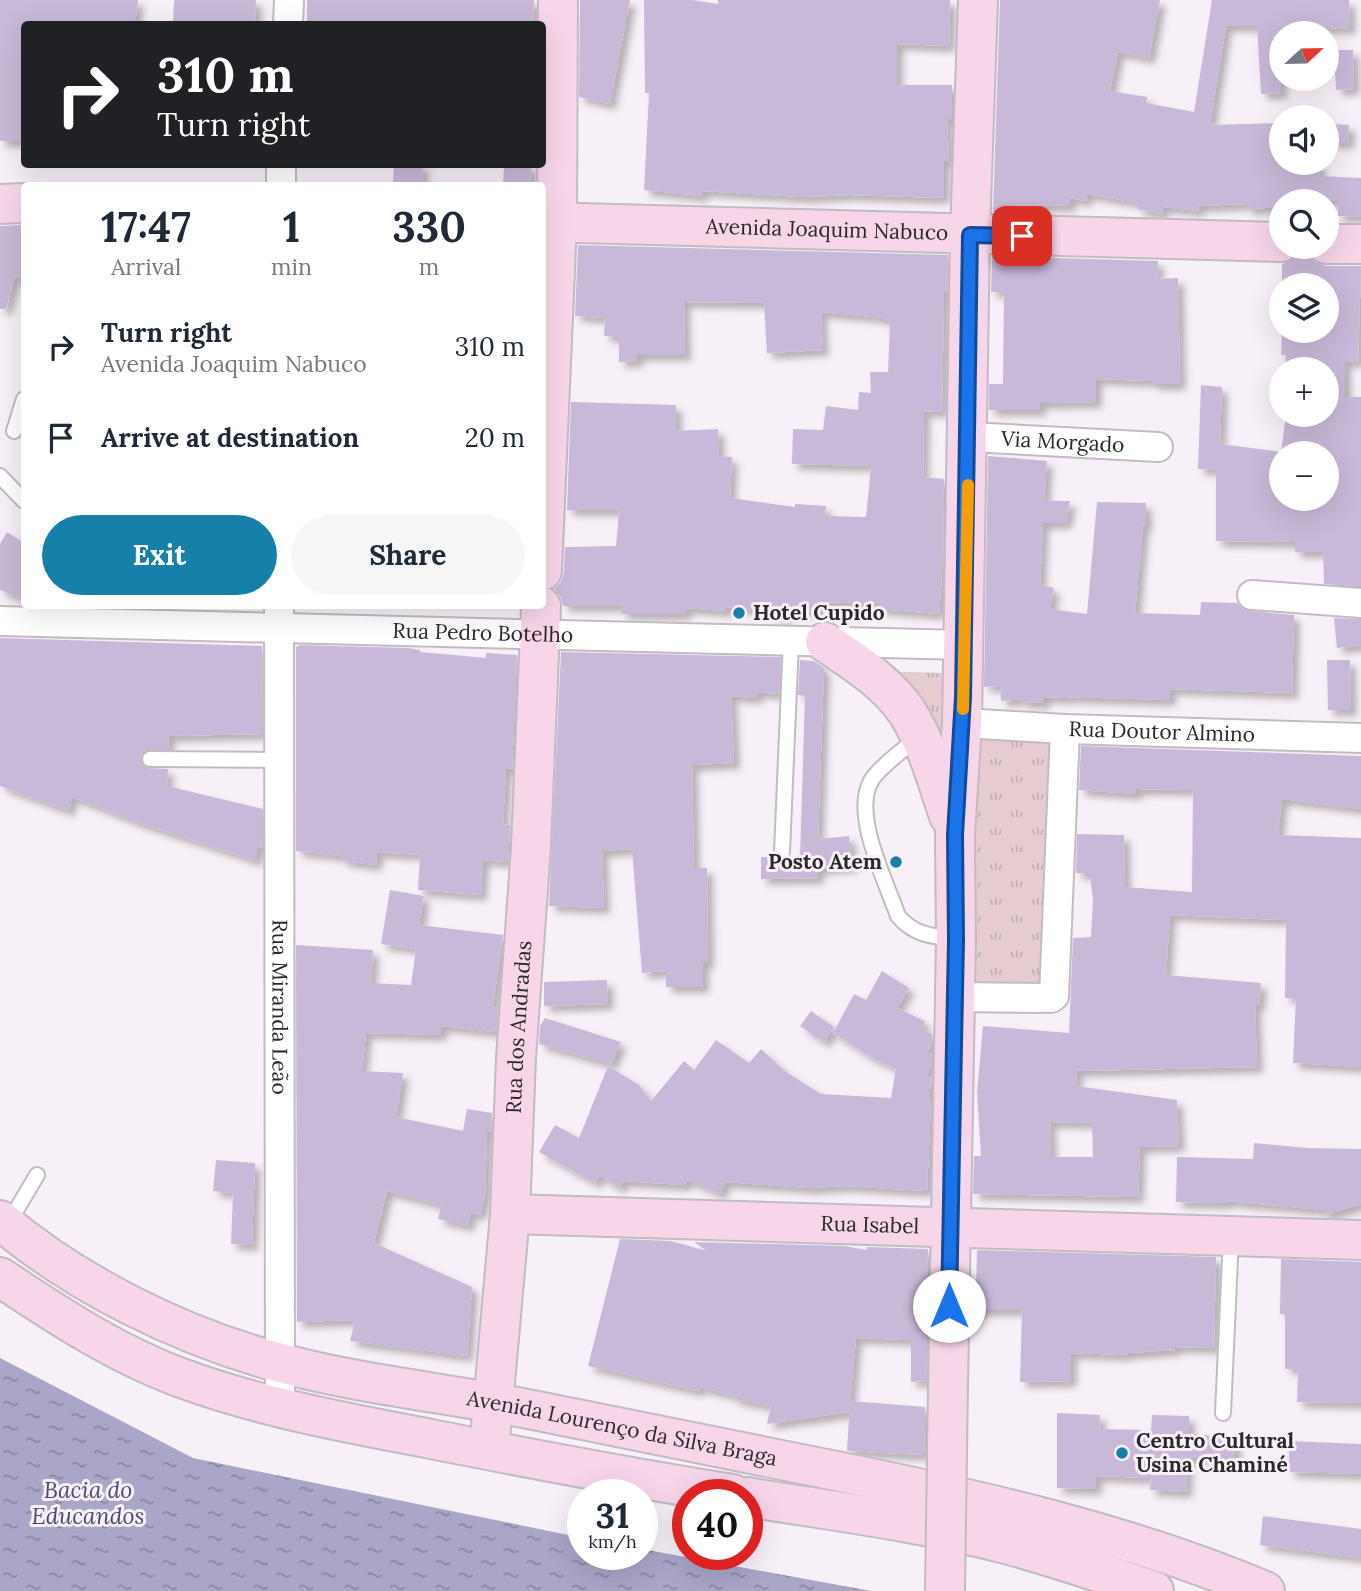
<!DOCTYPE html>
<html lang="en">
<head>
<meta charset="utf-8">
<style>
  body { margin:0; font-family:Lora,serif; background:#f6f6f7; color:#1f2937; height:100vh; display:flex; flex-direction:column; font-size:26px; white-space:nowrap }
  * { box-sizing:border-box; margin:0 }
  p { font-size:23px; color:#747a83 }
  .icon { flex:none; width:38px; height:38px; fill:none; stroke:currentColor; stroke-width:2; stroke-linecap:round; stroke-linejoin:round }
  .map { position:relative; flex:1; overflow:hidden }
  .panel { position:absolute; left:21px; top:182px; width:525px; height:427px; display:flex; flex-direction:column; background:#fff; border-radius:7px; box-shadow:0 7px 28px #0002 }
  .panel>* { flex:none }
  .hud { position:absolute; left:21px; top:21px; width:525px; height:147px; border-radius:7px; box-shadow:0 7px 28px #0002; background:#202124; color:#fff; overflow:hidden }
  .needle { width:46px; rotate:68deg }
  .fabs { position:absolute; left:1269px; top:21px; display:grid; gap:14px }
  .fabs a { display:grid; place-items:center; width:70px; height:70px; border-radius:50%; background:#fff; box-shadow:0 7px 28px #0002; font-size:35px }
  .speed { position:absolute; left:567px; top:1479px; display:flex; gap:14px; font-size:35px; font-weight:700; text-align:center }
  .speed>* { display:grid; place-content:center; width:91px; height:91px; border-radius:50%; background:#fff; box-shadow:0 7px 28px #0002; line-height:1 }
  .speed small { font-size:18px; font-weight:400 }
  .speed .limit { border:10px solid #d22; background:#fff; color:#111 }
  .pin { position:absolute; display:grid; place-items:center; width:60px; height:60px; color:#fff; margin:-30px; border-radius:14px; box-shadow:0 4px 10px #0006 }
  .me { position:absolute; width:77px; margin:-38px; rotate:0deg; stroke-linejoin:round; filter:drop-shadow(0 0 5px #0008) }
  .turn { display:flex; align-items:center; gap:24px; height:147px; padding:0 21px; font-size:32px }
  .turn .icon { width:91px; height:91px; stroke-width:2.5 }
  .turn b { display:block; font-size:49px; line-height:60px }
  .eta { display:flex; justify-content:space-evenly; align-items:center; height:119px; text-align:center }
  .eta b { font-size:42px; font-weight:800; line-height:49px }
  .action { display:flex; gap:14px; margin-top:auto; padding:14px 21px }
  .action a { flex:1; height:80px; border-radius:42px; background:#1780a9; color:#fff; font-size:28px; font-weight:800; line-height:80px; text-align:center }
  .action a+a { background:#f6f6f7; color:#1f2937 }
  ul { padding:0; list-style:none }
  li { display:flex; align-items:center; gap:21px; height:91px; padding:0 21px }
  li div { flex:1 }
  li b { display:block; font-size:26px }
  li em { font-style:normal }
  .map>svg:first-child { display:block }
</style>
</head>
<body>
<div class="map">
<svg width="1361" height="1591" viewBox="0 0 1361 1591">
  <defs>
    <pattern id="park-tufts" width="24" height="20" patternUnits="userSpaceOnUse" patternTransform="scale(1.75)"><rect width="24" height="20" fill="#e6cbd0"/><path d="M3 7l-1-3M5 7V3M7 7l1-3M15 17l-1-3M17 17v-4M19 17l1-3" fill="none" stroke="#c5aeb3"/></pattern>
    <pattern id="water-ripples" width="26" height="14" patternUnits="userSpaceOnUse" patternTransform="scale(1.75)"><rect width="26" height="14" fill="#a9a6c8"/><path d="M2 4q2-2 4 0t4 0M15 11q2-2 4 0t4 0" fill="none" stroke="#8a87a3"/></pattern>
    <filter id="shadow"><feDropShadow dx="6" dy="6" stdDeviation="3.5" flood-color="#0004"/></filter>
  </defs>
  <rect width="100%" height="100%" fill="#f8f0f8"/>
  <g fill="url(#park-tufts)">
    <polygon points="878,671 942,673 943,754"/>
    <polygon points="974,736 1056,738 1051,997 970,995"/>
  </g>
  <polygon fill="url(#water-ripples)" points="0,1358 193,1458 583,1538 583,1554 642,1554 642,1549 871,1591 0,1591"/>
  <g fill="#c9b9d9" fill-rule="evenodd" filter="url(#shadow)">
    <polygon points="0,0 138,0 135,24 24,24 24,141 0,141"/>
    <polygon points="174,0 256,0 255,24 173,24"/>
    <polygon points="307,0 534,0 533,24 307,24"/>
    <polygon points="580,0 630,0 610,104 579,97"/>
    <polygon points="644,0 692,0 718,4 718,0 950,0 949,46 897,44 897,85 952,85 952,119 947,119 949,161 944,161 944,198 849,195 803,197 702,191 702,196 644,190 649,93 645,93"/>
    <polygon points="1000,0 1160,0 1149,58 1118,52 1110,91 1147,97 1146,103 1194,112 1212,0 1349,0 1350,28 1281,29 1281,93 1261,94 1257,26 1226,26 1210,125 1281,123 1281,163 1320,163 1320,176 1361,178 1361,217 1338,216 1338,201 1281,201 1281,207 1247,209 1247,204 1199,206 1198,211 1163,207 1162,214 1137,209 1139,203 1087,194 1086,201 1070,198 1070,206 1005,205 1005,213 993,212"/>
    <polygon points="1334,50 1353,50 1354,89 1336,90"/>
    <polygon points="1330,124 1349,125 1348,143 1329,142"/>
    <polygon points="394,164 423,164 422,183 393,182"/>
    <polygon points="504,164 531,164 530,186 503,186"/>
    <polygon points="24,225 24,279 15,276 6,309 0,309 0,226"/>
    <polygon points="578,245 948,255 947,293 944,293 942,412 924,411 923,477 944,479 943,558 939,614 879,609 879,604 821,602 820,612 789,610 789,617 770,615 770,611 726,607 726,611 686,608 686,614 622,614 622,606 563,606 561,597 554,589 561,582 564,573 565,547 616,546 619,510 567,510 571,402 676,405 676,431 718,429 719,456 732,457 730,498 795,507 795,504 826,506 825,516 866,517 871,466 792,464 793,429 823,430 826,406 858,410 859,392 871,393 870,372 888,372 890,324 884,324 884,318 821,312 823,350 767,353 764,303 684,302 685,355 637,355 637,361 619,362 619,337 604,336 605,318 575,316"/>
    <polygon points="992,256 1158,261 1157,279 1178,278 1180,384 1152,384 1152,381 1096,379 1096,402 1040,403 1040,410 989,410 989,384 1003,384 1004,292 991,292"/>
    <polygon points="1295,258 1310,258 1316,263 1326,266 1361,266 1358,362 1345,361 1345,397 1361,397 1361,586 1324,584 1323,552 1295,552 1295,542 1216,541 1216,470 1198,469 1201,385 1222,387 1220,444 1281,452 1281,499 1326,499 1326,453 1281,453 1286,415 1326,415 1326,369 1286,369 1286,355 1281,355 1282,331 1326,331 1326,285 1282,285 1282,264"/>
    <polygon points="988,456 1047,461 1044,501 1070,501 1066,523 1043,523 1040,585 1054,588 1050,609 1087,614 1097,502 1146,503 1146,526 1143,526 1135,613 1200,615 1201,602 1238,603 1242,608 1250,611 1294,615 1292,693 1170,689 1170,700 1067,697 1067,698 1044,697 1044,703 1022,702 1022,699 1001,701 1000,686 984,687"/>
    <polygon points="7,532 24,543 24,599 0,590 0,544"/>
    <polygon points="1334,618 1361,619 1361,645 1337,648"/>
    <polygon points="0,638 262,646 263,734 169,736 168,750 146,750 140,758 146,768 168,769 167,786 263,809 263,848 257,847 257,861 140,823 72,797 69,811 0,786"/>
    <polygon points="300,645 408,648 420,650 420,652 486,658 486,653 517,655 512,769 506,768 503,824 510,825 508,862 483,860 481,895 418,890 420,855 377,852 376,865 342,861 343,856 296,851 296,647"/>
    <polygon points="561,652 781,657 779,694 757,692 756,698 731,696 734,763 692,765 694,868 707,868 708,963 703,963 703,987 666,987 666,971 642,973 632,849 602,851 604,908 549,906"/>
    <polygon points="800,660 814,661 824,668 818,839 849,836 852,866 818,869 818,878 761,879 761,857 774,857 782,862 790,857 800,857 805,696 798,695"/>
    <polygon points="1327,660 1350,660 1351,710 1328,710"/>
    <path d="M1081 746 1361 756V809L1282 799 1278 835 1361 838V1067L1293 1063 1296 998H1285L1286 920 1170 915 1166 975 1261 983 1259 1005H1255L1257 1067 1077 1071 1076 1086 1177 1100 1179 1146 1140 1147 1138 1197 973 1194 974 1156H981L977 1092 983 1026 1069 1033 1073 938 1091 937 1093 900 1090 874 1076 873 1077 834 1124 835 1125 887 1192 892 1193 790 1136 789V794L1079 790ZM1050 1122 1092 1123 1093 1157H1051Z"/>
    <polygon points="390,890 424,896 419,925 503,935 493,1007 498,1008 496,1032 441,1026 441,1035 366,1033 362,1071 403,1073 396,1117 463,1131 467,1109 492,1113 491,1132 487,1131 485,1195 480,1215 471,1212 468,1226 438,1219 441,1205 387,1191 374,1243 472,1287 467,1356 350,1341 355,1320 297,1322 296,945 373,950 371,983 411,985 416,949 381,944"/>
    <polygon points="882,971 909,988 897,1008 925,1021 922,1029 932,1034 932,1042 927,1053 932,1055 932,1063 926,1077 932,1078 928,1100 931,1101 927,1191 845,1186 809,1188 725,1182 720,1194 688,1180 684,1185 623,1181 619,1188 600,1175 595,1183 539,1152 555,1125 579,1138 608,1066 639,1085 651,1101 684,1061 694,1070 716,1040 749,1063 761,1049 786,1072 821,1094 891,1098 896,1069 869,1056 833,1033 854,994 866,1000"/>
    <polygon points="607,980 608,1004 544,1006 544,982"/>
    <polygon points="811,1011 834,1027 824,1042 800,1026"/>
    <polygon points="545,1018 621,1042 611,1064 539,1044 540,1026"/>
    <polygon points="1254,1143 1307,1148 1361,1149 1361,1204 1325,1215 1323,1210 1227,1201 1227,1203 1176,1202 1177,1157 1253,1159"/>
    <polygon points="216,1160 255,1163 252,1245 231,1244 233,1193 213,1191"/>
    <polygon points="620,1239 671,1241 707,1251 694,1242 844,1246 867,1250 867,1247 928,1249 926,1381 911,1382 911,1340 856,1338 849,1412 767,1424 771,1406 734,1399 735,1396 699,1387 698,1391 588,1366"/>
    <polygon points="977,1250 1216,1257 1214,1348 1175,1347 1175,1350 1128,1353 1128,1355 1071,1353 1071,1381 1020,1382 1022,1310 971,1310 972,1291 976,1291"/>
    <polygon points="1281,1259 1361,1262 1361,1403 1297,1402 1298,1369 1285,1369 1285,1314 1280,1314"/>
    <polygon points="850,1401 925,1407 924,1455 847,1451"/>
    <polygon points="1057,1413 1100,1415 1099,1429 1151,1430 1152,1415 1189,1416 1189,1433 1236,1439 1233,1462 1188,1457 1186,1492 1150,1490 1151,1478 1096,1476 1096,1489 1057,1488"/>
    <polygon points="1289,1441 1361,1444 1361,1474 1289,1472"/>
    <polygon points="1263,1516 1361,1529 1361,1558 1260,1545"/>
  </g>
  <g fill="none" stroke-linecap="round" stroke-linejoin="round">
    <g stroke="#c3bbc3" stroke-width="18">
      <g id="lane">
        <polyline points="14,431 24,399"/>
        <polyline points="0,476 24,501"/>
        <path d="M918 737C905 749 879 767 871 781 852 815 886 881 898 916 914 935 931 936 955 939"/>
        <polyline points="150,759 279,760"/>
        <polyline points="782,852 791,641"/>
        <polyline points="8,1224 37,1175"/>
        <polyline points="1223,1413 1231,1237"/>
      </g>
    </g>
    <g stroke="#c3bbc3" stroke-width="32">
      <g id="street">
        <polyline points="288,24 289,0"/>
        <polyline points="281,186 281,164"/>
        <path id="s1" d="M969 437 1158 447"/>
        <polyline points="1252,595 1361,603"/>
        <path id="s2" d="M279 606 280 1408"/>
        <path id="s3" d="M0 621 964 645"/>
        <path id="s4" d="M962 723 1065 729 1361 738"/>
        <polyline points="955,997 1051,998 1054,996 1065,729"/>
      </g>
    </g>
    <g stroke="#c3bbc3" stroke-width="42">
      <g id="secondary">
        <polyline points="0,204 24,203"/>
        <path id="s5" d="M542 222 1281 242"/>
        <polyline points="1326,244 1361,244"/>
        <polyline points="542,571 557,224 558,0"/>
        <path d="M825 642C854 662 887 682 907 712 927 743 937 781 949 816"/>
        <path id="s6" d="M510 1214 1361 1240"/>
        <path id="s7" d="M0 1220C77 1285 181 1336 277 1362 361 1385 449 1393 533 1410 636 1431 739 1451 841 1472 986 1501 1129 1534 1265 1591"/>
        <path d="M0 1277C58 1316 118 1355 184 1379 264 1408 348 1423 431 1439 532 1459 632 1478 733 1494"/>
        <polyline points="948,1385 956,940 955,835 962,723 970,235 978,0"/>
        <path id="s8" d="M489 1450 510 1214 516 1058 531 847 541 606"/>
        <path d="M747 1497C833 1511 921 1522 1006 1544 1056 1558 1105 1574 1154 1591"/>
      </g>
    </g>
    <use href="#lane" stroke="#fff" stroke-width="14"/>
    <use href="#street" stroke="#fff" stroke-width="28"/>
    <use href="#secondary" stroke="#f7d6e9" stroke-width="38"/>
    <g stroke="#c3bbc3" stroke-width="42" stroke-linecap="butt">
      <polyline id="secondary-bridge" points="945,1591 948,1385"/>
    </g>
    <use href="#secondary-bridge" stroke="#f7d6e9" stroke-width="38"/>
  </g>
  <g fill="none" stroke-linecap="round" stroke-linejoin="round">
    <g stroke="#114b97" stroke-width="18">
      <polyline id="route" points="949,1306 956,940 955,835 963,697 970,235 1022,236"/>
    </g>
    <use href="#route" stroke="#1a73e8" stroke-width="12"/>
    <polyline stroke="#f59e0b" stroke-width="12" points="963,709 968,485"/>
  </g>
  <g fill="#1780a9" stroke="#f8f0f8" stroke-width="2.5">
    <circle cx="739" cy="613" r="7"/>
    <circle cx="896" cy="862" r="7"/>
    <circle cx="1122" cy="1453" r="7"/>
  </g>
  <g text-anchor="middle" stroke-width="6" stroke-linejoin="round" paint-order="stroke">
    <g font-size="21" fill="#2c292c" stroke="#f8f0f8">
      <text dy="7" stroke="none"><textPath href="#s5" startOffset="285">Avenida Joaquim Nabuco</textPath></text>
      <text dy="7" stroke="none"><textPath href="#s1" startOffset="94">Via Morgado</textPath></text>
      <text dy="7" stroke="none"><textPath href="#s3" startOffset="483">Rua Pedro Botelho</textPath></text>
      <text dy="7" stroke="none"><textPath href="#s4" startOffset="200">Rua Doutor Almino</textPath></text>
      <text dy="7" stroke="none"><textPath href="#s2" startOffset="401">Rua Miranda Leão</textPath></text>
      <text dy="7" stroke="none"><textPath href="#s8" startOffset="424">Rua dos Andradas</textPath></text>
      <text dy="7" stroke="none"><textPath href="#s6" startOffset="360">Rua Isabel</textPath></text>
      <text dy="7" stroke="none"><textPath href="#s7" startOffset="665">Avenida Lourenço da Silva Braga</textPath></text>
    </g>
    <g font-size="21" font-weight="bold" fill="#2c292c" stroke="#f8f0f8" text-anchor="start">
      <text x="753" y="620">Hotel Cupido</text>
      <text x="882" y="869" text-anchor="end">Posto Atem</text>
      <text x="1136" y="1448">Centro Cultural<tspan x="1136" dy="24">Usina Chaminé</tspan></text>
    </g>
    <g font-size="23" font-style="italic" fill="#4e4877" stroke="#f8f0f8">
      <text x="88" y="1498">Bacia do<tspan x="88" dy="26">Educandos</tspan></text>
    </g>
  </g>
</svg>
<div class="fabs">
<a><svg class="needle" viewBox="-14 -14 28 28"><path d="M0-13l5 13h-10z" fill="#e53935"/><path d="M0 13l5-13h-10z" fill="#747a83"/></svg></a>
<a><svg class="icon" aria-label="sound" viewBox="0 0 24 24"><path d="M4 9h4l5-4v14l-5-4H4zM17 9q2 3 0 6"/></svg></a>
<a><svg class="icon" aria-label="search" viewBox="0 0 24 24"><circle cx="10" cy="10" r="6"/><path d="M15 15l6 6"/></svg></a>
<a><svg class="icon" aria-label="layers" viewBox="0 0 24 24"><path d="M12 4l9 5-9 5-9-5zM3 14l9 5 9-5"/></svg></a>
<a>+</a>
<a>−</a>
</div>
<div class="speed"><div>31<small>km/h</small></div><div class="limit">40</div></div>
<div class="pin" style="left:1022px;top:236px;background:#d93025"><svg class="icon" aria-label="arrive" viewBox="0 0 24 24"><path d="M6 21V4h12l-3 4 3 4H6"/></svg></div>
<svg class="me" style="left:949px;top:1306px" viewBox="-20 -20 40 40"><circle r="19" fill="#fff"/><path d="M0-13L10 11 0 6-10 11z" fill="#1a73e8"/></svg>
<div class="hud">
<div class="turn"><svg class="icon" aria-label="right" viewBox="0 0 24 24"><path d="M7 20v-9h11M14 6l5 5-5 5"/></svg><div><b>310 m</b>Turn right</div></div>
</div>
<section class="panel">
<div class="eta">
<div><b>17:47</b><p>Arrival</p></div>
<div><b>1</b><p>min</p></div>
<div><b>330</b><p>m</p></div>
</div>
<ul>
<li><svg class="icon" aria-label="right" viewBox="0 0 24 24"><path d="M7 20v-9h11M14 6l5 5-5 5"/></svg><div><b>Turn right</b><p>Avenida Joaquim Nabuco</p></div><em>310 m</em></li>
<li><svg class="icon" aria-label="arrive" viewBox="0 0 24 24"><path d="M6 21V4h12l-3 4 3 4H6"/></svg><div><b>Arrive at destination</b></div><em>20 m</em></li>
</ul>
<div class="action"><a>Exit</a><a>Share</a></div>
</section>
</div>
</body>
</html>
